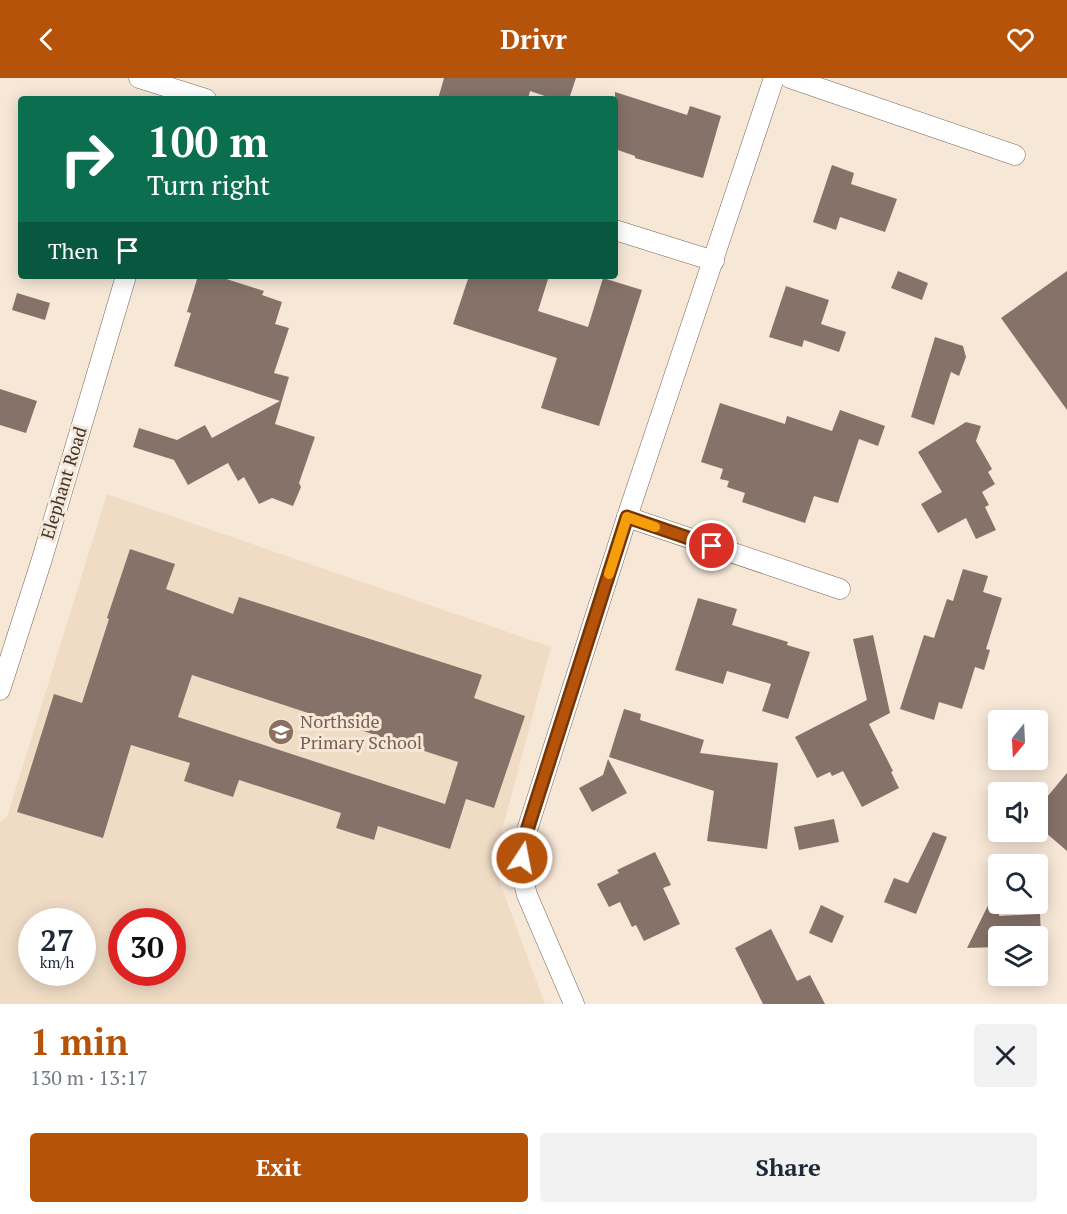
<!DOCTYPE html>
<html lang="en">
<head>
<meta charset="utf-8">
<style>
  body { margin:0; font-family:"PT Serif",serif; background:#f2f2f3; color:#1f2937; height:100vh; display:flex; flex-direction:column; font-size:22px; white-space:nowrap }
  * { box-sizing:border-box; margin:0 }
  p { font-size:20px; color:#747a83 }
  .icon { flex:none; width:33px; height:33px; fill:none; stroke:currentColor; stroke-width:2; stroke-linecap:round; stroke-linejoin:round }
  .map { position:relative; height:926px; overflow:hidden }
  .drawer { display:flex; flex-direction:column; background:#fff; flex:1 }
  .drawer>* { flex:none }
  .guide { position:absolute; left:18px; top:18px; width:600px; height:183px; border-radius:6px; box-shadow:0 3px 15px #0003; background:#0b6e4f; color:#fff; overflow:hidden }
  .needle { width:39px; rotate:198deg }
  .fabs { position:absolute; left:988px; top:632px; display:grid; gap:12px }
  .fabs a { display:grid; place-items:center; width:60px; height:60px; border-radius:6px; background:#fff; box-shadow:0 3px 15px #0003; font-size:30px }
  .speed { position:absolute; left:18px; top:830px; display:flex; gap:12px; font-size:30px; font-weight:700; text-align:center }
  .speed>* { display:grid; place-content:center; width:78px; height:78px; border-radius:50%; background:#fff; box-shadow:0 3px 15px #0003; line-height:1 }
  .speed small { font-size:15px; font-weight:400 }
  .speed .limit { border:9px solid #d22; background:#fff; color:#111 }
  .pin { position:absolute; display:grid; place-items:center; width:51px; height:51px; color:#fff; margin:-26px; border:3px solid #fff; border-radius:50%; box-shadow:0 2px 6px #0007 }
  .me { position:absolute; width:66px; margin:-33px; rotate:11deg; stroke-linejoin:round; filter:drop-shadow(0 0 4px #0008) }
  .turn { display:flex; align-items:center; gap:21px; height:126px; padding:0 30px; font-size:27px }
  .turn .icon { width:78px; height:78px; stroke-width:2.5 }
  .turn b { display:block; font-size:42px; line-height:51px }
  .then { display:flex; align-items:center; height:57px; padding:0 30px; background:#0003; gap:12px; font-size:22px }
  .round { display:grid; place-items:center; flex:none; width:63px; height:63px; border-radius:6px; background:#f2f2f3 }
  .headline { display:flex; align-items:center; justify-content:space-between; height:102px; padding:0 30px }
  h1 { font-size:36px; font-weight:600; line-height:45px; color:#b45309 }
  .cta { display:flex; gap:12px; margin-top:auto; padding:12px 30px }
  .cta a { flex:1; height:69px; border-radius:6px; background:#b45309; color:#fff; font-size:24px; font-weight:600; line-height:69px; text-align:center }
  .cta a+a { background:#f2f2f3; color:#1f2937 }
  header { display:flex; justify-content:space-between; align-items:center; height:78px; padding:0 30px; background:#b45309; color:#fff; font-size:27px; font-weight:600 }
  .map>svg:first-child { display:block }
</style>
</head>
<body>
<header><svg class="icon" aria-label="back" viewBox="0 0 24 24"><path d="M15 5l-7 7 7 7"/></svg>Drivr<svg class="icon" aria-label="heart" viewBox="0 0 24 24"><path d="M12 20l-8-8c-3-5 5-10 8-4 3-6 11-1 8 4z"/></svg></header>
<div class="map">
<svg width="1067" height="926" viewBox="0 0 1067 926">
  <rect width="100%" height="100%" fill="#f7e7d7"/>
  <path fill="#f0dcc5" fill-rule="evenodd" d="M107 416 551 569 493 786 545 926H0V744L7 739ZM32 843H82V894H32ZM122 843H172V894H122Z"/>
  <g fill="#867269" fill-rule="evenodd">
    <polygon points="444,0 576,0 569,21 554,21 530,13 528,21 438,21"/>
    <polygon points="615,14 687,37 690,28 721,38 703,100 635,80 635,78 615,71"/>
    <polygon points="832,87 854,95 851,106 897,121 885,154 840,139 836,152 813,144"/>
    <polygon points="898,193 928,205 922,222 891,210"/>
    <polygon points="1067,193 1067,332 1001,240"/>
    <polygon points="198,198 217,198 264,213 262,217 282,224 275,246 289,250 274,295 289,299 275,346 315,359 299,405 301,409 293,428 272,420 259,426 244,399 238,403 228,385 188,407 174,382 133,369 139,350 177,362 205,347 212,360 280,323 174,288 191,235 187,234"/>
    <polygon points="469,198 549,198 538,233 588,249 603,200 642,212 599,348 541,330 557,280 453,246"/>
    <polygon points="786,208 829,222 821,246 846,254 839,274 804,262 802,269 769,259"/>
    <polygon points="17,215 50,225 45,242 12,232"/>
    <polygon points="935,259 963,268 966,279 959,298 951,294 934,347 911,339"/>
    <polygon points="0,311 37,323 26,355 0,347"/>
    <polygon points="720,325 785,346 787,338 832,353 840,332 885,348 878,368 859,361 838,425 814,418 805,445 742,424 745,415 727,409 729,403 720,401 723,391 701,384"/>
    <polygon points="966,344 981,348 976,363 992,391 988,394 995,406 982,414 989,427 985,429 996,452 976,461 966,440 938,455 921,426 942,414 918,374"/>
    <path d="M130 471 175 486 166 511 233 536 239 519 482 597 474 620 525 638 494 730 466 721 450 771 378 748 374 762 336 750 341 735 239 702 233 719 184 703 190 685 131 667 103 760 17 734 54 616 82 625 109 541 107 540ZM192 597 458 684 445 726 178 639Z"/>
    <polygon points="963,491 988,498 983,514 1002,520 986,571 990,572 984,592 975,589 962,631 939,624 934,642 900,631 924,557 934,560 947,521 953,523"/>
    <polygon points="698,520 737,531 732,547 788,564 787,567 810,574 788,641 762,633 771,606 727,593 723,606 675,592"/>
    <polygon points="873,557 890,635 869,646 893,693 891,694 899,710 862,729 843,693 832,698 830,694 817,700 795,659 867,622 853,561"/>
    <polygon points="624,631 641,636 640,642 704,662 700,675 778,685 767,771 707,763 714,713 609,679"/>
    <polygon points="608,681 627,715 592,734 579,710 603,697"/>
    <polygon points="1067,695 1067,773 1038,748 1038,739 1047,729 1042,725"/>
    <polygon points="834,741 839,764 799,772 794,749"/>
    <polygon points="933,754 947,759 916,836 884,824 894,800 908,805"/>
    <polygon points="655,774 671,807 663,810 680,846 644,863 636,847 632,849 620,824 609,829 597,806 619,795 617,792"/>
    <polygon points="999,805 999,838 1040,836 1041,858 999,858 999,869 967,870"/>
    <polygon points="821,827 844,838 832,865 809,855"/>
    <polygon points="771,851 797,903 810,897 825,926 763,926 735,870"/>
  </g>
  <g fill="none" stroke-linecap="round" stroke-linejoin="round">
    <g stroke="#746658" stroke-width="21">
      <g id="minor">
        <polyline points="139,0 206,21"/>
        <polyline points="790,0 1015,77"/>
        <polyline points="615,152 714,183"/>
        <polyline points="627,439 840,511"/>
        <polyline points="0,612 42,481 126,198"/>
        <polyline points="574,926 527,817 521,793 522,768 627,439 774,0"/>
      </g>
    </g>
    <use href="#minor" stroke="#fff" stroke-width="20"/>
  </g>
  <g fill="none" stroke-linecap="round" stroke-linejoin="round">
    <g stroke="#753606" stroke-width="15">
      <polyline id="route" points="522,780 522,768 627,439 712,468"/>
    </g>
    <use href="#route" stroke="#b45309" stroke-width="10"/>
    <polyline stroke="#f59e0b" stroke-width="10" points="609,496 627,439 655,449"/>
  </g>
  <defs>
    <g id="school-disc" transform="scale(1.35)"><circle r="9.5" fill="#8d6e63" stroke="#f7e7d7"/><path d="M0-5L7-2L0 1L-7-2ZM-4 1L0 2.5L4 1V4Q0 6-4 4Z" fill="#fff"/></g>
  </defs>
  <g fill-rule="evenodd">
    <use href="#school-disc" x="281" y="654"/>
  </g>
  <g text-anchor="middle" stroke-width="6" stroke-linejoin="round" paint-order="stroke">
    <g font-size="18" fill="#3c3630" stroke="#f7e7d7">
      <text transform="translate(64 405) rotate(-73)" y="6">Elephant Road</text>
    </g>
    <g font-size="18" fill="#785e54" stroke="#f7e7d7" text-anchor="start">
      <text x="300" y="650">Northside<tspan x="300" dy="21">Primary School</tspan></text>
    </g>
  </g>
</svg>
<div class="fabs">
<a><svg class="needle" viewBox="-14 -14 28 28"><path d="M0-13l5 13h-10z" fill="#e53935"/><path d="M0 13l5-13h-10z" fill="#747a83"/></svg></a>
<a><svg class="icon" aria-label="sound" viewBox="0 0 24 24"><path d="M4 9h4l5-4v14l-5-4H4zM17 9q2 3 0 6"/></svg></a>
<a><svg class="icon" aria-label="search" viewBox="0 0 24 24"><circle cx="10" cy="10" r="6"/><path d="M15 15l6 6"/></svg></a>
<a><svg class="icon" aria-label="layers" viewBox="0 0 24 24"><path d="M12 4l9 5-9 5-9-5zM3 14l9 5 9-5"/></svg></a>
</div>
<div class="speed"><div>27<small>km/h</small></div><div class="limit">30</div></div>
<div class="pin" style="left:712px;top:468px;background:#d93025"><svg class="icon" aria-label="arrive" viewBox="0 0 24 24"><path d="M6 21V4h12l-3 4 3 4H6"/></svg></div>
<svg class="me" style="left:522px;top:780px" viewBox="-20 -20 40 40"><circle r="17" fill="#b45309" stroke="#fff" stroke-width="3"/><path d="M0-11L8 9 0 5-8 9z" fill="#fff"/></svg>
<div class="guide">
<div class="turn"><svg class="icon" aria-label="right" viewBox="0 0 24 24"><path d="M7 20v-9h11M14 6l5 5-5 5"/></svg><div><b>100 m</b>Turn right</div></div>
<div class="then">Then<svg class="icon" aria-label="arrive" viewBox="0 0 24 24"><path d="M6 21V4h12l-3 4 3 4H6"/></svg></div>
</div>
</div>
<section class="drawer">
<div class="headline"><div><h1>1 min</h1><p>130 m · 13:17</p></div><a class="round"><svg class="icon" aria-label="close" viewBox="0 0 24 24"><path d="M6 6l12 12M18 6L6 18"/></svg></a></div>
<div class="cta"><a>Exit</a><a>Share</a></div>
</section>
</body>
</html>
